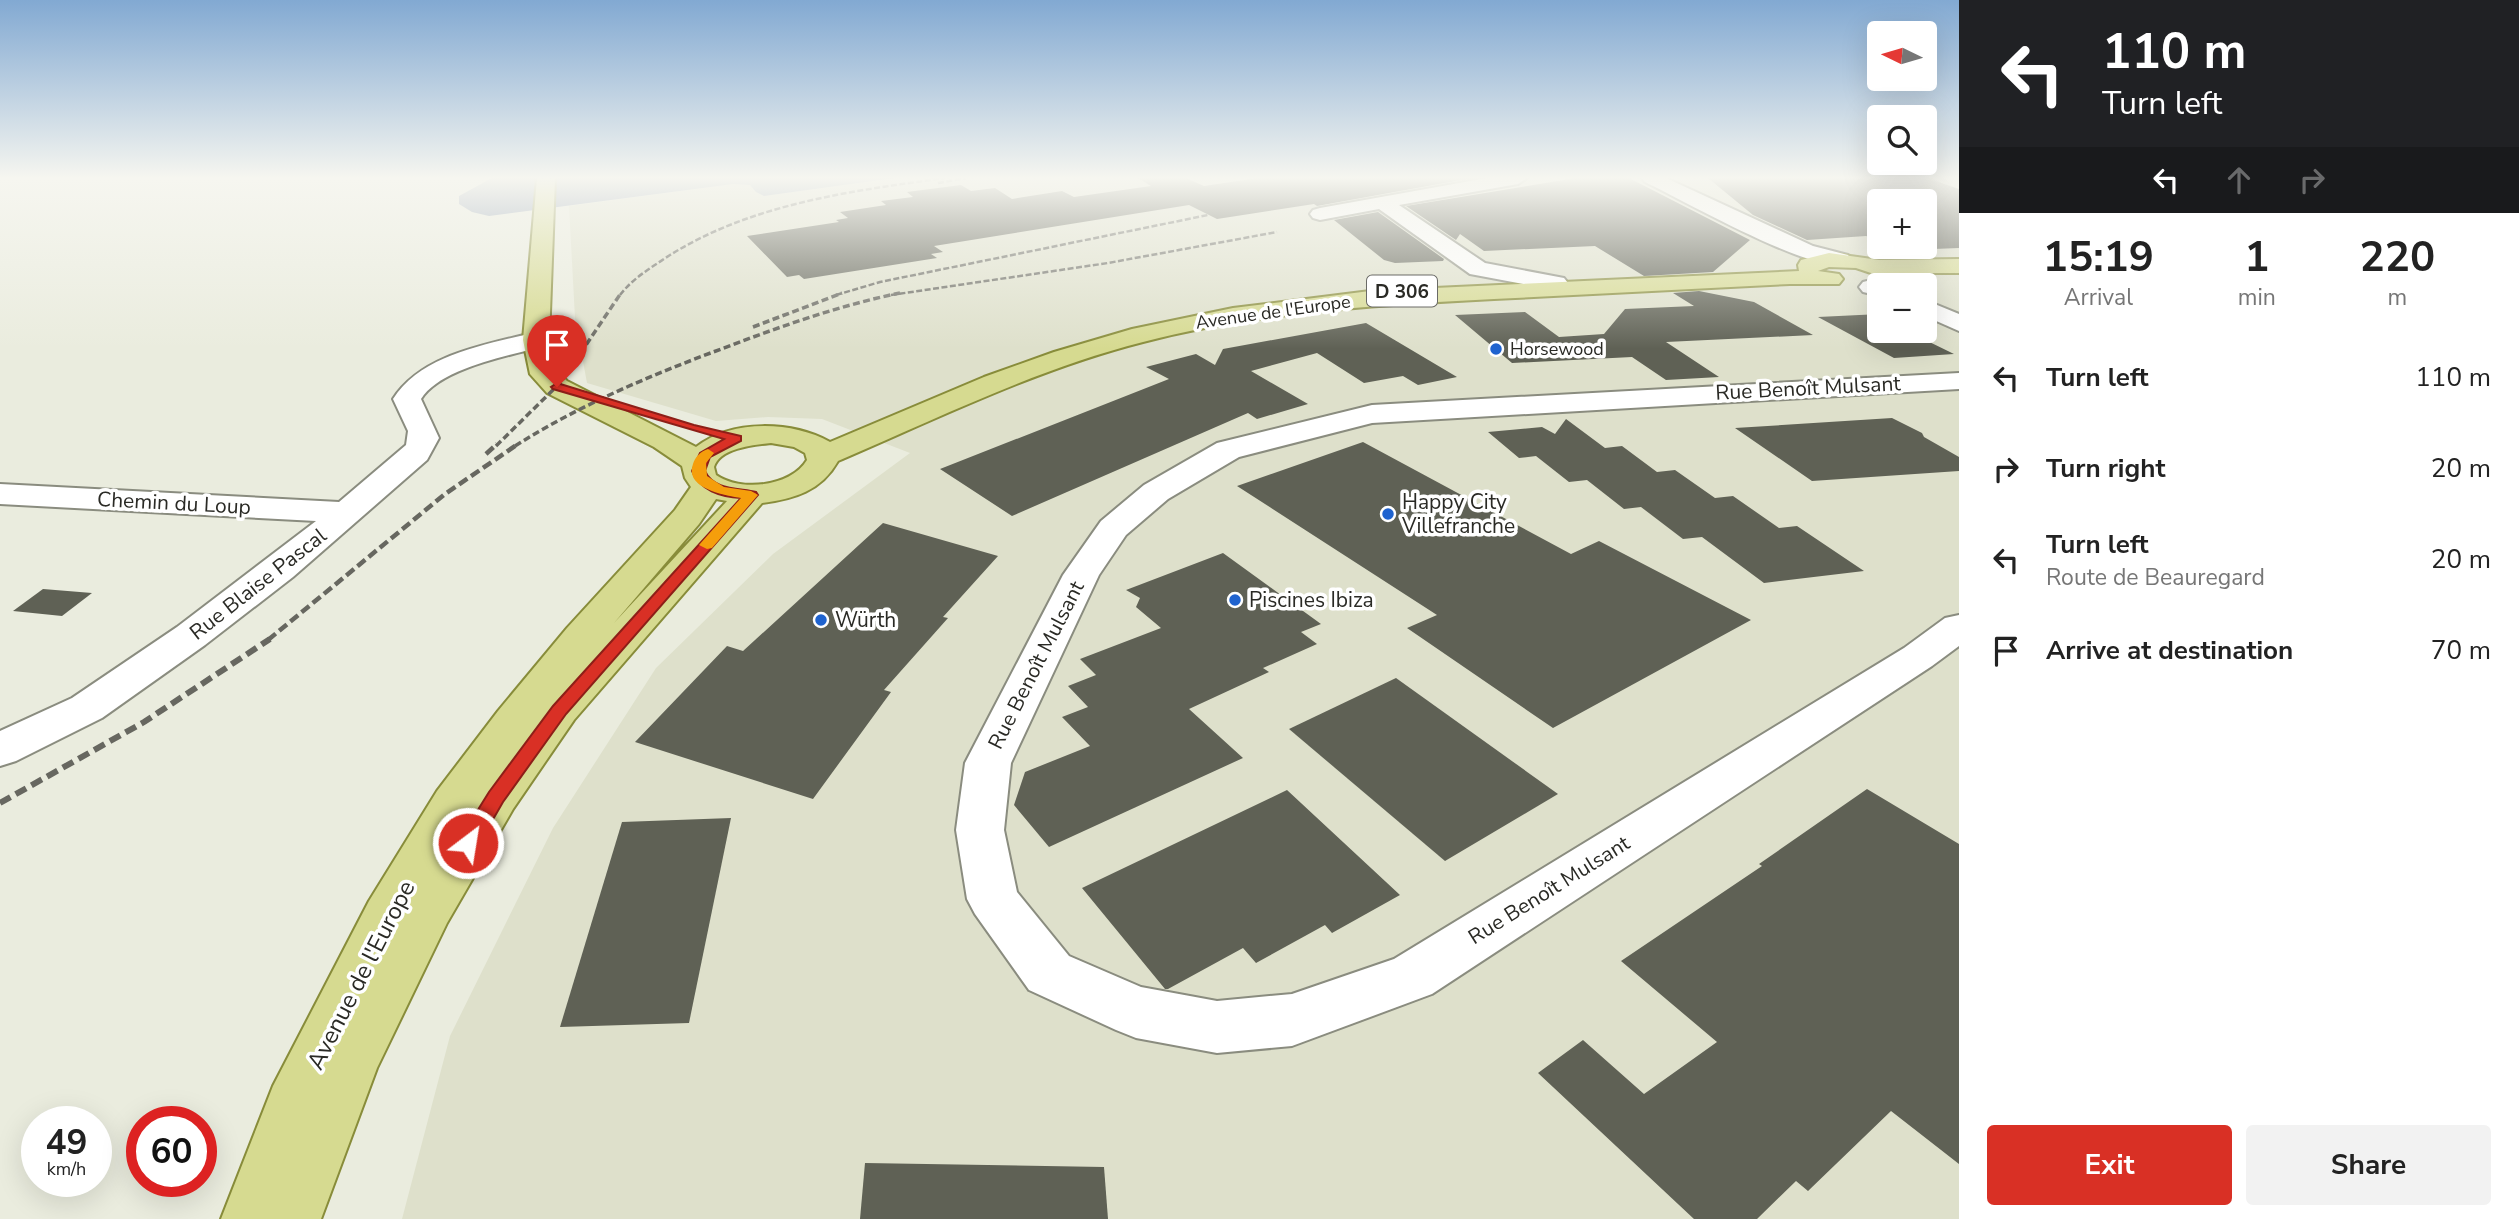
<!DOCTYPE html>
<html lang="en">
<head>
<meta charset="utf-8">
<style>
  body { margin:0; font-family:"Nunito Sans",sans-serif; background:#f2f2f2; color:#222; height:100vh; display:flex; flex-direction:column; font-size:26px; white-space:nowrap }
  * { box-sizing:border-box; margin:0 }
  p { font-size:23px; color:#767676 }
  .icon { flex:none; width:38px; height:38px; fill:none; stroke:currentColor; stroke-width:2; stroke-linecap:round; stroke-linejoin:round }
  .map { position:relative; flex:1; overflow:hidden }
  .drawer { display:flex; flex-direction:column; background:#fff; width:560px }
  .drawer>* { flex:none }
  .guide { background:#202124; color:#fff; overflow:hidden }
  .needle { width:46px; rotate:275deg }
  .buttons { position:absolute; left:1867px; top:21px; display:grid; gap:14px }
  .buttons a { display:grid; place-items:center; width:70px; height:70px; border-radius:7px; background:#fff; box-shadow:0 7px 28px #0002; font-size:35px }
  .speed { position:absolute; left:21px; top:1106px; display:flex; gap:14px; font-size:35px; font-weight:700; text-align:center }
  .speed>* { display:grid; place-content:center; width:91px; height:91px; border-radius:50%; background:#fff; box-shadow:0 7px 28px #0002; line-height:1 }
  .speed small { font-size:18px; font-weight:400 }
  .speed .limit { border:10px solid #d22; background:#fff; color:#111 }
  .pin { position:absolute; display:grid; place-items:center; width:60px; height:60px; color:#fff; margin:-72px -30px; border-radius:50% 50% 50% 0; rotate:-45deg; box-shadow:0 0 7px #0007 }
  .pin .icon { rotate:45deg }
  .me { position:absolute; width:77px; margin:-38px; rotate:31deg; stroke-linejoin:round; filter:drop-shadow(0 0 5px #0008) }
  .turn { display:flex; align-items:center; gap:24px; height:147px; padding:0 28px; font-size:32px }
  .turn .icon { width:91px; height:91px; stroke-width:2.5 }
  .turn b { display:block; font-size:49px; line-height:60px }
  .lanes { display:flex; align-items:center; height:66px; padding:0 28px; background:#0003; justify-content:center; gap:35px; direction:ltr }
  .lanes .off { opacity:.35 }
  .eta { display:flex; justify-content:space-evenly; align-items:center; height:119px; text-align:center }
  .eta b { font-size:42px; font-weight:700; line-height:49px }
  .primary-button { display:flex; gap:14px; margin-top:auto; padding:14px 28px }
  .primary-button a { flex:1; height:80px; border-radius:7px; background:#d93025; color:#fff; font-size:28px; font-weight:700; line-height:80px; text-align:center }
  .primary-button a+a { background:#f2f2f2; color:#222 }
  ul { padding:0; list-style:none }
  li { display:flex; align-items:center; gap:21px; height:91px; padding:0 28px }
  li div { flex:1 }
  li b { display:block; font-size:26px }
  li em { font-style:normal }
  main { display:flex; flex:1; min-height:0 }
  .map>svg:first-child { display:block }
</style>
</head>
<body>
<main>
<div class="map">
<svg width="1959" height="1219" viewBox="0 0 1959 1219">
  <rect width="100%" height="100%" fill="#eaecde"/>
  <path fill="#dee0cb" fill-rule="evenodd" d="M894 178H1959V1219H402L450 1036 553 828 656 668 773 554 910 453 822 419 768 417 716 421 587 383 575 318 569 206 733 184 750 185 756 192 764 196ZM1880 201H1925V247H1880ZM1880 285H1925V331H1880Z"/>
  <polygon fill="#8998b1" points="492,178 894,178 764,196 756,192 750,185 733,184 489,216 472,212 459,204 459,196"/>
  <g fill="#5f6155">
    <polygon points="1138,178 1186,178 1204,186 1258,178 1472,178 1317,206 1314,204 1217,219 1189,205 934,246 943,252 931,254 937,258 804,279 799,275 787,277 747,236 839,222 836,220 848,218 840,212 886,205 881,201 913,197 907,192 961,185 971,191 995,188 1012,199 1062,191 1074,197 1151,186"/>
    <polygon points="1576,178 1629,178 1750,240 1713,272 1644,276 1595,246 1484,251 1460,234 1456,240 1406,206"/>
    <polygon points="1708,178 1927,178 1959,189 1959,248 1907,250 1899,247 1925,247 1925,201 1880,201 1880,240 1866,236 1807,240 1753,215"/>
    <polygon points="1378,212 1444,259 1443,261 1395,263 1384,260 1334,220"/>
    <polygon points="1699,291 1754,302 1813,335 1666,342 1719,377 1666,380 1632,357 1512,363 1455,315 1525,312 1559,337 1604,334 1625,309 1694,306 1673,293"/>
    <polygon points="1880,314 1880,331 1907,331 1954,354 1894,358 1818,317"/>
    <polygon points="1366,323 1457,377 1418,385 1403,376 1364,383 1317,353 1251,371 1308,404 1257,419 1248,413 1012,516 940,469 1169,379 1146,367 1196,354 1215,365 1223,349"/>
    <polygon points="1892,418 1922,433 1924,437 1959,457 1959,471 1812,481 1735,428"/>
    <polygon points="1566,419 1605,448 1622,446 1657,472 1675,470 1715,498 1733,496 1779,528 1797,526 1864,571 1764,583 1702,537 1683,539 1641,507 1624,509 1587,480 1569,482 1536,456 1519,458 1488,432 1542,427 1555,434"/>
    <polygon points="1363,442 1571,554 1599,541 1751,620 1553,728 1407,628 1437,615 1237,486"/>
    <polygon points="883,523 998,556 943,617 948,618 884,690 891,692 813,799 635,742 727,646 743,651"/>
    <polygon points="1223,553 1321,624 1301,632 1317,644 1263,668 1269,672 1189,709 1243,758 1049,847 1014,805 1025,772 1090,746 1062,717 1088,707 1068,686 1096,675 1080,659 1161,628 1136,607 1140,598 1126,590"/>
    <polygon points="43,589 92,593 62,616 13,611"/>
    <polygon points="1396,678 1558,794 1445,861 1289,729"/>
    <polygon points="1867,789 1959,844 1959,1164 1891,1111 1808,1191 1796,1181 1757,1219 1694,1219 1538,1073 1583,1040 1644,1094 1717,1042 1621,961 1762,866 1759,864"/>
    <polygon points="1287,790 1400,895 1332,933 1325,925 1256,963 1243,948 1168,989 1165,989 1082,888"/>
    <polygon points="731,818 689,1023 560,1027 622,822"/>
    <polygon points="865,1163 1104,1167 1108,1219 860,1219"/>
  </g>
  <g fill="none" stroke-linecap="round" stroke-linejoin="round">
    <g stroke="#8a8c7f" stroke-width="4">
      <g id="minor">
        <polygon points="1487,178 1527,178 1518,184 1399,205 1485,263 1564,278 1568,283 1564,288 1556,290 1470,274 1379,209 1320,220 1313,218 1310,214 1313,210 1320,208"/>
        <path d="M1642 178H1666L1813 246 1848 255 1851 260 1848 265C1812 274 1683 200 1645 182Z"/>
        <polygon points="1871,280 1888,284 1889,285 1880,285 1880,296 1863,292 1859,287 1863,282"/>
        <polygon points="1925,300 1959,314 1959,331 1925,316"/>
        <path d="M536 332 545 334 549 340 545 346C511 355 440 368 421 399L439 438 427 460 293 577 205 645 102 718 16 761 0 766V731L72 698 177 627 316 521 0 504V484L339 502 406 445 408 431 393 399C422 354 486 345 536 332Z"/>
        <polygon points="1959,373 1959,389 1372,423 1239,457 1168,499 1126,535 1099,575 1011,763 1004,830 1017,892 1069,956 1141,987 1217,1001 1292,994 1394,959 1904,648 1945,618 1959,615 1959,646 1932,666 1432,994 1292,1046 1217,1053 1136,1038 1116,1030 1029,990 975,914 967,899 956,830 965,763 1063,575 1101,521 1144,485 1217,443 1372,405"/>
      </g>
    </g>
    <g stroke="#888c3a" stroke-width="4">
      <path id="major" d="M537 178H555L549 340 557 371 567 381 696 447C732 419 792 421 830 442L984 377 1054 352 1132 329 1233 308 1370 291 1799 271 1798 265 1801 260 1829 253 1879 260 1959 259V273H1906L1912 280 1908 285H1892L1874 274 1856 268 1829 267 1818 271 1839 274 1843 279 1839 284H1790C1691 289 1593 294 1494 299 1376 305 1258 312 1143 342 1037 369 938 418 838 461 821 491 794 499 762 503L574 720 513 809 447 923 377 1068 321 1219H221L273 1086 369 901 437 791 498 711 567 628 675 510 691 487 685 478 682 466 654 447 547 393 530 374 523 340ZM771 443 794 447 805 453 807 460C791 487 740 492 716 475L714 467C720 448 753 445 771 443ZM716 499 727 501 614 623 699 524Z"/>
    </g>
    <use href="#minor" fill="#fff" fill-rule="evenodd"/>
    <use href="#major" fill="#d6da90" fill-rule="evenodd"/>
    <g stroke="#676760" stroke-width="2.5" stroke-dasharray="6 2.5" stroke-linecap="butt">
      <polyline points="938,183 966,178"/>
      <path d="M620 295C633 278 652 267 670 255 752 204 850 191 945 178"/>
      <polyline points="836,295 880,282 1208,215"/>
      <polyline points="891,295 1108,263 1277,232"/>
    </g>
    <g stroke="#676760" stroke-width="3.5" stroke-dasharray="7 3.5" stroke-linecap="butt">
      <polyline points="753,327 842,293"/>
      <polyline points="496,446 561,382 621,293"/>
      <path d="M515 446C583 403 656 373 732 345 787 324 842 305 900 293"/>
    </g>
    <g stroke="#676760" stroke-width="4.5" stroke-dasharray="10 4.5" stroke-linecap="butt">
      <polyline points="486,454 497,444"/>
      <polyline points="268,640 445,494 518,444"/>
    </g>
    <polyline stroke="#676760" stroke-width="6" stroke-dasharray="12 6" stroke-linecap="butt" points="0,803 144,722 270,639"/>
  </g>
  <linearGradient id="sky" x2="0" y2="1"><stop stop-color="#82a9d2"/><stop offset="0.51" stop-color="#f6f6f0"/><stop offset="1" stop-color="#f6f6f0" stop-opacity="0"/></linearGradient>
  <rect width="1959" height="349" fill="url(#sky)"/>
  <path fill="#d93025" stroke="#8d1f18" stroke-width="2" d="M557 383 694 425 741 436V441L710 457 705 471C713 490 739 488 756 492L758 495 566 714 503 802 476 849 468 851 461 849 458 843 461 837 489 792 553 706 741 498C721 497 699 490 692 471L700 453 724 439 553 389 551 387Z"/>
  <path fill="#f59e0b" d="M708 449 714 453 706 463 707 476 724 487 751 491 758 495 712 548 707 549 699 545 741 498C726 495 684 489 693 464 695 457 701 451 708 449Z"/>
  <g fill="#1f63cf" stroke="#fff" stroke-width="2.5">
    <circle cx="1496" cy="349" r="7"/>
    <circle cx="1388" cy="514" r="7"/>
    <circle cx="1235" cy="600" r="7"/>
    <circle cx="821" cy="620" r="7"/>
  </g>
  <g text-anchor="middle" stroke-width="7" stroke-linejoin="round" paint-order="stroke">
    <g font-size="18" fill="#2a2a25" stroke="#fff">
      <text transform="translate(1273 312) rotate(-8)" y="6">Avenue de l'Europe</text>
    </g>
    <g font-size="18" fill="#2a2a25" stroke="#fff" text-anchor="start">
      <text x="1510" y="355">Horsewood</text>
    </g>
    <rect fill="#fff" stroke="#6a6a66" stroke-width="2" x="1367" y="275.5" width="70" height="31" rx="5"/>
    <g font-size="19" font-weight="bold" fill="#2a2a25">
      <text x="1402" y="298">D 306</text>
    </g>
    <g font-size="21" fill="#2a2a25" stroke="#fff">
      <text transform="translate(1808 388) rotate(-3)" y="7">Rue Benoît Mulsant</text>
      <text transform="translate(174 503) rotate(3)" y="7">Chemin du Loup</text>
      <text transform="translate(258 584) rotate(-38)" y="7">Rue Blaise Pascal</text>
      <text transform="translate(1036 665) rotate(-63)" y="7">Rue Benoît Mulsant</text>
      <text transform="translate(1549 890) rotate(-32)" y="7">Rue Benoît Mulsant</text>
    </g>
    <g font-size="21" fill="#2a2a25" stroke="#fff" text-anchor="start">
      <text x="1402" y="509">Happy City<tspan x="1402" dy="24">Villefranche</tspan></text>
      <text x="1249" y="607">Piscines Ibiza</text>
      <text x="835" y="627">Würth</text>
    </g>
    <g font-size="24" fill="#2a2a25" stroke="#fff">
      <text transform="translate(361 975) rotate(-63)" y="8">Avenue de l'Europe</text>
    </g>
  </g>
</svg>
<div class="buttons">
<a><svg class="needle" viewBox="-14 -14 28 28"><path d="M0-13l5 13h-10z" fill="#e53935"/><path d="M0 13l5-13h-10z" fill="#767676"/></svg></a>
<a><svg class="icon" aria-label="search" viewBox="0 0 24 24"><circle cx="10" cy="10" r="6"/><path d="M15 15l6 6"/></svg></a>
<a>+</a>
<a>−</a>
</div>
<div class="speed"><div>49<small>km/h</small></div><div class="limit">60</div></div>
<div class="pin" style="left:557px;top:387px;background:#d93025"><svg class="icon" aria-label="arrive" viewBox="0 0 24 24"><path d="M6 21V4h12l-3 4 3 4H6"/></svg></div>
<svg class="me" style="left:468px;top:843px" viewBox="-20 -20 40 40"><circle r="17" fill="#d93025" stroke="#fff" stroke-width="3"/><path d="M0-11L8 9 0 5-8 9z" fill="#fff"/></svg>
</div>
<section class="drawer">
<div class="guide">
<div class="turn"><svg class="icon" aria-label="left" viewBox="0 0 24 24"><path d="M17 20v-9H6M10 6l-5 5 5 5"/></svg><div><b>110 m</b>Turn left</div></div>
<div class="lanes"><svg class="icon" aria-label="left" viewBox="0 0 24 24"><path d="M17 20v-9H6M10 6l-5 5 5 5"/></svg><svg class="icon off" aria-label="ahead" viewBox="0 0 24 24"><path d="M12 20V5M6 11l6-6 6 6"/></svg><svg class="icon off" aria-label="right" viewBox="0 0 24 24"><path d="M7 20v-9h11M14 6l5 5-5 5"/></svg></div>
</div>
<div class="eta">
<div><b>15:19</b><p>Arrival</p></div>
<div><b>1</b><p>min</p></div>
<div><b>220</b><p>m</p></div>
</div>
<ul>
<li><svg class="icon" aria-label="left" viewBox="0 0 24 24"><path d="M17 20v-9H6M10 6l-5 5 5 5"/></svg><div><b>Turn left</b></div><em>110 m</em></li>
<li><svg class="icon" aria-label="right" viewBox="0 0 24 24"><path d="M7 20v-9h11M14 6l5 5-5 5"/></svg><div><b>Turn right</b></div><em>20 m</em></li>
<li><svg class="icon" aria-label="left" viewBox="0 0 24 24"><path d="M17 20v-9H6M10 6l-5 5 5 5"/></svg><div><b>Turn left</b><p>Route de Beauregard</p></div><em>20 m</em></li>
<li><svg class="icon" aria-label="arrive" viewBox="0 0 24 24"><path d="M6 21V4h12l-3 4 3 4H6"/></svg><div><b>Arrive at destination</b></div><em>70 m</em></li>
</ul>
<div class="primary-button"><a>Exit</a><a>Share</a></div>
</section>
</main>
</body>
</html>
